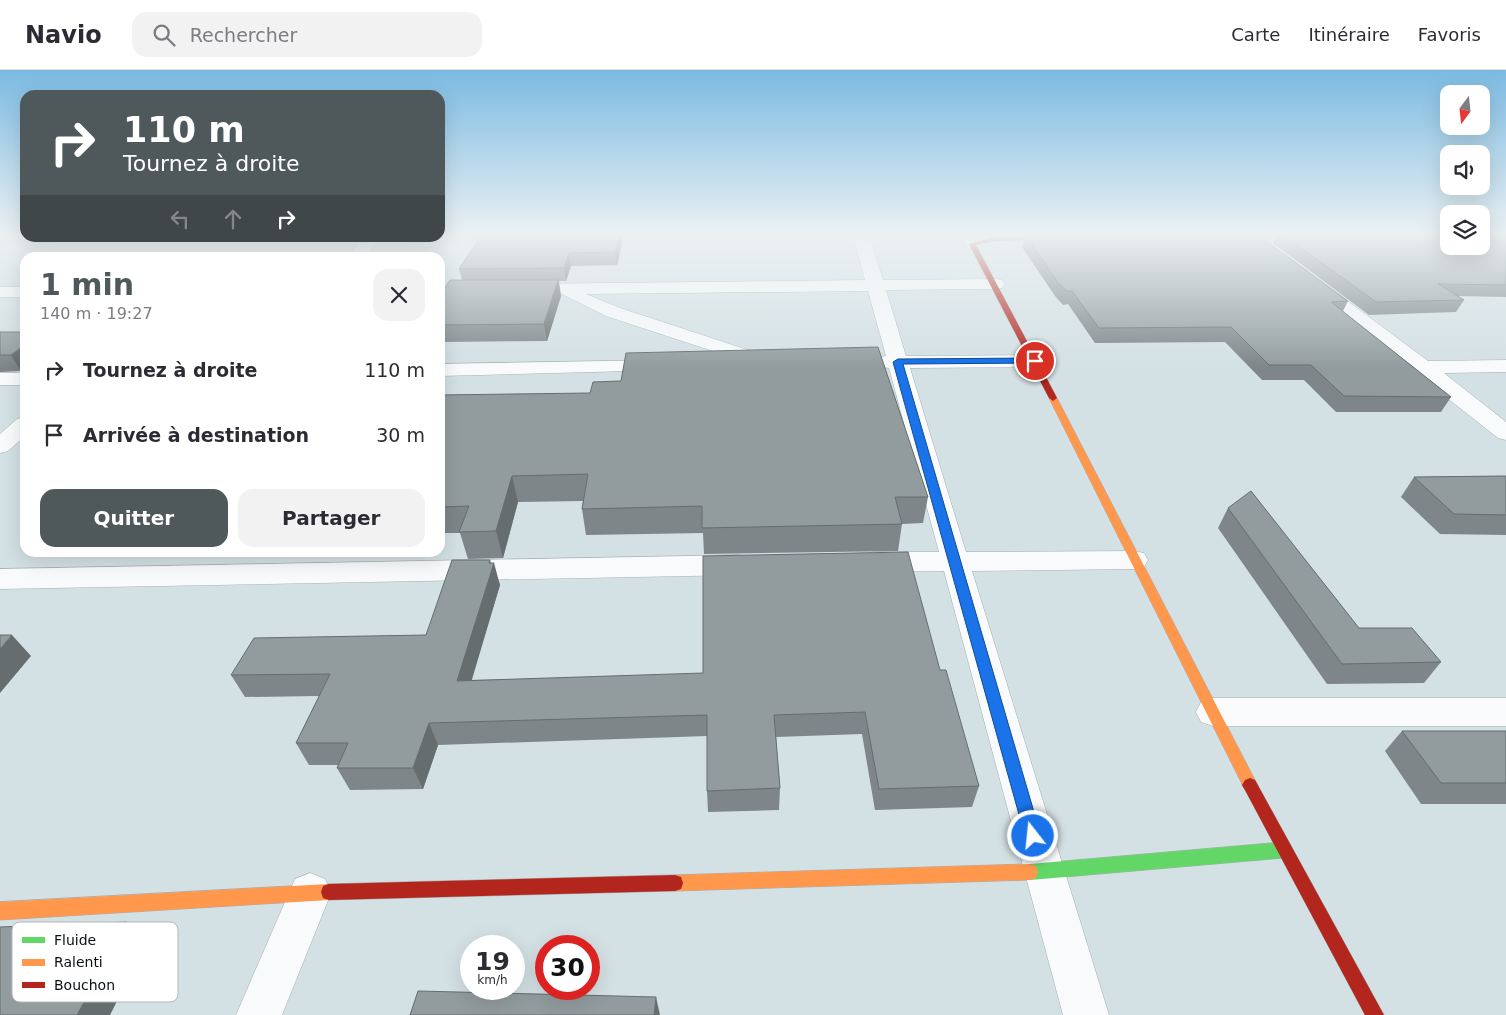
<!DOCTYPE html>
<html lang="fr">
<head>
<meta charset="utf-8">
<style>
  body { margin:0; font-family:"DejaVu Sans",sans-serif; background:#f2f2f3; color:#2b2b33; height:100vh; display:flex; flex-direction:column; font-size:19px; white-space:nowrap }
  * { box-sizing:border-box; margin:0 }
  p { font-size:16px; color:#7c7c81 }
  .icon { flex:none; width:28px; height:28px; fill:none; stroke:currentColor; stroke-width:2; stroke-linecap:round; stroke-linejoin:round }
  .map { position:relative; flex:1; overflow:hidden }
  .side { position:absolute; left:20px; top:182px; width:425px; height:305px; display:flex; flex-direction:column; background:#fff; border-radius:15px; box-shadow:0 5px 20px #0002 }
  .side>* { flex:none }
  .banner { position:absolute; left:20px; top:20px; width:425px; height:152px; border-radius:15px; box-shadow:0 5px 20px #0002; background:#4f595c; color:#fff; overflow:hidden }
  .needle { width:32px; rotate:195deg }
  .buttons { position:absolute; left:1440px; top:15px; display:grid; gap:10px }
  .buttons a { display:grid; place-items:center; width:50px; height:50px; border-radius:10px; background:#fff; box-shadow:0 5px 20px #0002; font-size:25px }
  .speed { position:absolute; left:460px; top:865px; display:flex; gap:10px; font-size:25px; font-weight:700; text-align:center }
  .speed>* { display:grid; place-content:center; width:65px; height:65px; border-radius:50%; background:#fff; box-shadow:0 5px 20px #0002; line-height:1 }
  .speed small { font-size:12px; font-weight:400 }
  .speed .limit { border:8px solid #d22; background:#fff; color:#111 }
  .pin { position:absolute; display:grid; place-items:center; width:42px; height:42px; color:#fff; margin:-21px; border:2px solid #fff; border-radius:50%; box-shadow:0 1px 5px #0007 }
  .me { position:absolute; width:55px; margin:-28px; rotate:344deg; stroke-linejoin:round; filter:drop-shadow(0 0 4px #0008) }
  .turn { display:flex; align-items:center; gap:18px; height:105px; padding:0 20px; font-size:22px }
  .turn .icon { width:65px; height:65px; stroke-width:2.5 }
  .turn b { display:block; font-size:35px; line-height:42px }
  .lanes { display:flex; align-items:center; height:48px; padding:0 20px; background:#0003; justify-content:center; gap:25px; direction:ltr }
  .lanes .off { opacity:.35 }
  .round { display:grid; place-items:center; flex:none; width:52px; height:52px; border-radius:15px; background:#f2f2f3 }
  .head { display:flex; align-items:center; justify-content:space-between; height:85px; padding:0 20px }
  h1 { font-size:30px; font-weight:700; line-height:38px; color:#4f595c }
  .cta { display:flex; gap:10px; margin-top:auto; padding:10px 20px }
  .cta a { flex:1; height:58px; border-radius:15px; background:#4f595c; color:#fff; font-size:20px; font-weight:700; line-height:58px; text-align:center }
  .cta a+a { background:#f2f2f3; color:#2b2b33 }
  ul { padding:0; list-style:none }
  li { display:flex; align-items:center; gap:15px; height:65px; padding:0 20px }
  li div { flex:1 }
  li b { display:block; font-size:19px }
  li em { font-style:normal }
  header { display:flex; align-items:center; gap:30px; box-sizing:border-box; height:70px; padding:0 25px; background:#fff; border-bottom:1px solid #e1e1e2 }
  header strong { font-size:24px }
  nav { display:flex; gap:28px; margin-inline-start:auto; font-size:18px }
  .search { width:350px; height:45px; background:#f2f2f3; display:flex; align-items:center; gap:12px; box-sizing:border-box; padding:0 18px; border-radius:15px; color:#7c7c81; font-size:19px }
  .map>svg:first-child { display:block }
</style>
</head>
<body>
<header>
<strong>Navio</strong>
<div class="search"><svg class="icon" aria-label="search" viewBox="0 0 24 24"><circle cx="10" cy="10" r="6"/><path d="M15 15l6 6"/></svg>Rechercher</div>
<nav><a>Carte</a><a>Itinéraire</a><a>Favoris</a></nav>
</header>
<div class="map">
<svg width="1506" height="945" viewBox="0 0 1506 945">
  <rect width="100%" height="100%" fill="#d3e0e4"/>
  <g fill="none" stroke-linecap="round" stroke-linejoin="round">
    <g stroke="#a5afb2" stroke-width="1">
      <g id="street">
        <polygon points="853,165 869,165 883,210 996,209 1002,210 1005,214 1002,218 996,219 886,220 906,286 1035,285 1042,287 1045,291 1042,295 1035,297 910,298 966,482 1134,481 1144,483 1148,490 1144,497 1134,499 972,501 1109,945 1063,945 944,501 873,502 863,499 859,492 863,485 873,482 939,482 889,298 874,296 871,292 874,288 886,286 868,221 586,224 620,238 772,288 775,292 772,296 765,298 606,246 562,224 521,224 515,223 512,219 515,215 521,214 865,210"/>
        <polygon points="959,165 975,165 980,174 972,179 966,177"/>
        <polygon points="363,168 379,168 364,188 347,188"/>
        <polygon points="1316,211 1322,212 1428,291 1506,290 1506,302 1444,303 1506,352 1506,370 1498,368 1310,220 1307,216 1310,212"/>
        <rect x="0" y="217" width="25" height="10"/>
        <polygon points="661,290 668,292 671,296 668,300 440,306 440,294"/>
        <rect x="0" y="303" width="25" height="12"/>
        <polygon points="25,347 25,366 8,381 0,383 0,364 17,349"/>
        <polygon points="740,485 750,488 754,495 750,502 740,505 0,519 0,499"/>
        <polygon points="1213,628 1506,628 1506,656 1213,656 1201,652 1196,642 1201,632"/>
        <polygon points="310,803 325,809 331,823 282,945 236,945 295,809"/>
      </g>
    </g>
    <g stroke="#a5afb2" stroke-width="1">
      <g id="fast">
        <polygon points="1221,166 1315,165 1315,166 1312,168 1223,169 1221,168"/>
        <polygon points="1284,772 1290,775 1292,780 1290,785 1284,788 1030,810 1024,808 1022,802 1024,796 1030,794"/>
      </g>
    </g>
    <g stroke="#a5afb2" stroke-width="1">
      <g id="slow">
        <polygon points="1053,325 1057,328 1255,710 1258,715 1255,720 1250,722 1245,720 1049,328"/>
        <polygon points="1030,794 1036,796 1038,802 1036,808 1030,810 675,821 669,819 667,813 669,807 675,805"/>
        <polygon points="329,814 335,816 337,822 335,828 329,830 0,850 0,832"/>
      </g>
    </g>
    <g stroke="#a5afb2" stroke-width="1">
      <g id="jam">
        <polygon points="1062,166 1064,167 1064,169 994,171 976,175 1057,328 1053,331 1049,328 969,174 994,167"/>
        <polygon points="1250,708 1255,710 1384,945 1365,945 1245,720 1242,715 1245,710"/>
        <polygon points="675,805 681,807 683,813 681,819 675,821 329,830 323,828 321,822 323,816 329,814"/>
      </g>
    </g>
    <use href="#street" fill="#f8fafb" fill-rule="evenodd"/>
    <use href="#fast" fill="#63d668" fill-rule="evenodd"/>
    <use href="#slow" fill="#ff974d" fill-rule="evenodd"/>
    <use href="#jam" fill="#b3261e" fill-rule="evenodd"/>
  </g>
  <g fill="#7e8689">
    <polygon points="624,165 617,195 571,196 566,211 559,211 561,226 547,271 440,272 440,225 462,210 459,199"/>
    <polygon points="1025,165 1258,165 1348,231 1343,241 1451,327 1441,342 1336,342 1304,310 1262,310 1225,272 1095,273 1068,234 1063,235 1055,226 1022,177"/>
    <polygon points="1276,165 1506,165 1506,227 1458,226 1464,230 1456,242 1369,245 1273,173"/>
    <polygon points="0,262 24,262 25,298 21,301 0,302"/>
    <polygon points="440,325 928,427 923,453 902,454 898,481 704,484 703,463 586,465 582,439 583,431 518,432 503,488 468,489 460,463 440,463"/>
    <polygon points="1506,406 1506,465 1440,464 1401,427 1414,407"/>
    <polygon points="1228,438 1359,558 1441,592 1424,613 1327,614 1218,458"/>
    <polygon points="491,493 500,515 471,610 940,600 979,716 972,737 875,740 862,664 776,667 780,718 779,740 708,742 707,721 707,666 438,675 423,719 350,720 337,698 338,695 309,695 296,673 319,626 245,627 231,605 426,565"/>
    <polygon points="1402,661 1506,661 1506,734 1421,734 1385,681"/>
  </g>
  <g fill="#666d6f">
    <polygon points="620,165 624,165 617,195 615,182"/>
    <polygon points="569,183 571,196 566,211 564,198"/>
    <polygon points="558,210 561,226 547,271 544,254"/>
    <polygon points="25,275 25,298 21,301 11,285"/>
    <polygon points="512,406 518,432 503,488 496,461"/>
    <polygon points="490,490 492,497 494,493 500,515 465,633 457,611"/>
    <polygon points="12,565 31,586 0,623 0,579"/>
    <polygon points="429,653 438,675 423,719 413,698"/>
    <polygon points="127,852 148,870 110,945 77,945"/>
    <polygon points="656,927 660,945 654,945"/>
  </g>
  <g fill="#929c9f" stroke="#666d6f">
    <polygon points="482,165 620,165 615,182 569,183 564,198 459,199"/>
    <polygon points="1026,165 1258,165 1348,231 1331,232 1451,327 1344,326 1311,295 1269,295 1231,257 1099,258 1072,221 1067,221 1058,213"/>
    <polygon points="1283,165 1449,165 1449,176 1481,176 1481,165 1506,165 1506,215 1438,214 1464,230 1376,232"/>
    <polygon points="450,210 558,210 544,254 440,255 440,225"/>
    <polygon points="25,261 25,275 11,285 0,285 0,262 24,262"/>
    <polygon points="878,277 928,427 895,427 902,454 702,458 702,436 582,439 588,404 512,406 496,461 459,462 469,436 440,437 440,325 590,323 593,312 621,311 626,283"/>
    <polygon points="1506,406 1506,445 1454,444 1414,407"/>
    <polygon points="1251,421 1359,558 1412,558 1441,592 1342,594 1228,438"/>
    <polygon points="908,482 940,600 946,600 979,716 879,719 865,642 774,645 780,718 707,721 707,645 429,653 413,698 337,698 348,673 296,673 330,604 231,605 254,568 426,565 452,490 490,490 489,493 494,493 457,611 703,603 703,486"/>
    <polygon points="0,565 12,565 0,579"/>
    <polygon points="1402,661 1506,661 1506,713 1441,713"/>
    <polygon points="127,852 77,945 0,945 0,857"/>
    <polygon points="418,921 656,927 654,945 410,945"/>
  </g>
  <linearGradient id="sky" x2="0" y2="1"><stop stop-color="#7bbae2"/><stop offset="0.55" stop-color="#ebf1f3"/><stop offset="1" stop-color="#ebf1f3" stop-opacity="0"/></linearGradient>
  <rect width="1506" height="298" fill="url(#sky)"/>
  <polygon fill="#1a73e8" stroke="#114b97" points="1035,288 1040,291 1038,293 903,294 1041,766 1038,771 1033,773 1027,771 1025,766 893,292 898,289"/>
  <rect x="12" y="852" width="166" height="80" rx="8" fill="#fff" stroke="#b5b7b8" stroke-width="1"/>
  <rect x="22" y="867" width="23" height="6" fill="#63d668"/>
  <rect x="22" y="889" width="23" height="7" fill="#ff974d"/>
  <rect x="22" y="912" width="23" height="6" fill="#b3261e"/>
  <g font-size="14" fill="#081013">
    <text x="54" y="875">Fluide</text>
    <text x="54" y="897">Ralenti</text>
    <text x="54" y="920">Bouchon</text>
  </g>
</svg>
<div class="buttons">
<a><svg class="needle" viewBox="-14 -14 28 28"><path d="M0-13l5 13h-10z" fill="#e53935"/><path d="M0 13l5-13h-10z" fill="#7c7c81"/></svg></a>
<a><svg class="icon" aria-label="sound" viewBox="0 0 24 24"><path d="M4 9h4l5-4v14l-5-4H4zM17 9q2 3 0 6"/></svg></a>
<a><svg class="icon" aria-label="layers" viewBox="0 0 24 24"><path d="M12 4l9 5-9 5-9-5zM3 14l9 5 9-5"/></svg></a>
</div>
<div class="speed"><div>19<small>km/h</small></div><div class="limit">30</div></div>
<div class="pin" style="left:1035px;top:291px;background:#d93025"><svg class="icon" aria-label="arrive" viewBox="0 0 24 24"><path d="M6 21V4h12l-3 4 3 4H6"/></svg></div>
<svg class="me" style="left:1033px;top:766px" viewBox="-20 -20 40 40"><circle r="17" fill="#1a73e8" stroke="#fff" stroke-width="3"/><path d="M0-11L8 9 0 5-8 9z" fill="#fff"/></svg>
<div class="banner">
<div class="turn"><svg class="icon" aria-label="right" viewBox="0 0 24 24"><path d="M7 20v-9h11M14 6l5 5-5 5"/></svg><div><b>110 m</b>Tournez à droite</div></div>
<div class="lanes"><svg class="icon off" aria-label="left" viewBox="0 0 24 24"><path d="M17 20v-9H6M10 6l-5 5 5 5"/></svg><svg class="icon off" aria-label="ahead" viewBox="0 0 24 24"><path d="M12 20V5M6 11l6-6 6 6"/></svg><svg class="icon" aria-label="right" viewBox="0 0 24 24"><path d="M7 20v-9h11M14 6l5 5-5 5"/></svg></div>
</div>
<section class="side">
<div class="head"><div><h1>1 min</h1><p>140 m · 19:27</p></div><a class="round"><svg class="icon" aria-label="close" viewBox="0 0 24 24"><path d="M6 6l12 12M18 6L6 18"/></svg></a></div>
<ul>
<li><svg class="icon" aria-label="right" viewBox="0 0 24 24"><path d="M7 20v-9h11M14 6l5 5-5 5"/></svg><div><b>Tournez à droite</b></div><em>110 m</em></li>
<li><svg class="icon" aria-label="arrive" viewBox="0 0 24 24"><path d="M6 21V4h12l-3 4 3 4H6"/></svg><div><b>Arrivée à destination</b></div><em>30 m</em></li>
</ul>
<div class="cta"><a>Quitter</a><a>Partager</a></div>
</section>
</div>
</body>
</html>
